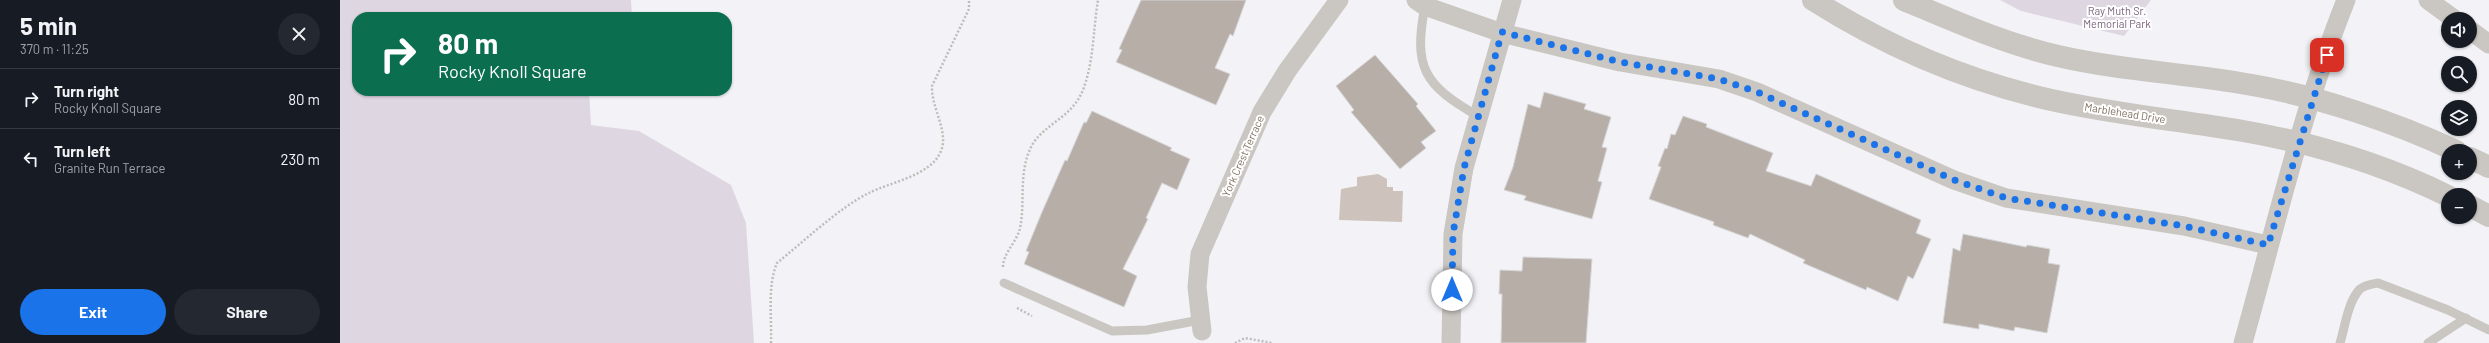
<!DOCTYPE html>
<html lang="en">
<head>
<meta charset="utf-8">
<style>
  body { margin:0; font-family:Barlow,sans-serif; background:#242831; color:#f1f3f6; height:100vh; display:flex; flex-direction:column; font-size:15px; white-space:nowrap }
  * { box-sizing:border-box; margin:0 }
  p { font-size:13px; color:#9ea1a6 }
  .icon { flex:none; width:22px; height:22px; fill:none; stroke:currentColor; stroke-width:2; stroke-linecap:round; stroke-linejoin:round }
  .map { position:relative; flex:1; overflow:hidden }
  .panel { display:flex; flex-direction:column; background:#171b24; width:340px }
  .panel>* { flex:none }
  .banner { position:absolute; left:12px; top:12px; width:380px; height:84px; border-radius:16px; box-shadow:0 1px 3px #0004; background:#0b6e4f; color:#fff; overflow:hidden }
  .controls { position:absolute; left:2101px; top:12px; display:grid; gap:8px }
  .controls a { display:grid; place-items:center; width:36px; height:36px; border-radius:50%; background:#171b24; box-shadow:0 1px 3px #0004; font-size:20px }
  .pin { position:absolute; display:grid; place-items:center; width:34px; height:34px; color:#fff; margin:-17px; border-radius:8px; box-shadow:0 2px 6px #0006 }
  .me { position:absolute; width:44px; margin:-22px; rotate:0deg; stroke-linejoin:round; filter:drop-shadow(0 0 3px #0008) }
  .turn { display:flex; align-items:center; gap:14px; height:84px; padding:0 20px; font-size:18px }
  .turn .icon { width:52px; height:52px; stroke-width:2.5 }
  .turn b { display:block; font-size:28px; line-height:34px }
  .round { display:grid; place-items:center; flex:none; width:42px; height:42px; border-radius:21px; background:#242831 }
  .overview { display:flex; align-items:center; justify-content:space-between; height:68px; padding:0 20px }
  h1 { font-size:24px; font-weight:700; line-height:30px }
  .action { display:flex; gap:8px; margin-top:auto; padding:8px 20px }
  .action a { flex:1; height:46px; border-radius:24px; background:#1a73e8; color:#fff; font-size:16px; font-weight:700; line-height:46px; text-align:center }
  .action a+a { background:#242831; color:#f1f3f6 }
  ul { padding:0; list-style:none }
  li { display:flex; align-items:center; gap:12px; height:60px; padding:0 20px; border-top:1px solid #363941 }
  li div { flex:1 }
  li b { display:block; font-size:15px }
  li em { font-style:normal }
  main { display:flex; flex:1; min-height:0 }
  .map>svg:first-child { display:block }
</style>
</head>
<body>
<main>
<section class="panel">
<div class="overview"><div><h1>5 min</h1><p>370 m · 11:25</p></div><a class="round"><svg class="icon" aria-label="close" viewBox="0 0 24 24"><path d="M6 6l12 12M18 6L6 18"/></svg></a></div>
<ul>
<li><svg class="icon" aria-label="right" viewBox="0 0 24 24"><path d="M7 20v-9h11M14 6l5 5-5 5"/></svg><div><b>Turn right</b><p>Rocky Knoll Square</p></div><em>80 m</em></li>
<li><svg class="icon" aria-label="left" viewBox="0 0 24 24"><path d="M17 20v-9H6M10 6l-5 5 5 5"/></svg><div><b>Turn left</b><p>Granite Run Terrace</p></div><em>230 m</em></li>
</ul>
<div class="action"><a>Exit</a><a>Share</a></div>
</section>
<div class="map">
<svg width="2149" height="343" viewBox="0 0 2149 343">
  <rect width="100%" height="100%" fill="#f3f3f7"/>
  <g fill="#ded7e1">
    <polygon points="0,0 291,0 292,17 17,17 17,91 249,91 251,125 299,131 391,185 406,223 414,343 0,343"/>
    <polygon points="1660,0 1811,0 1784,36 1681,11"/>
  </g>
  <polygon fill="#cdc2bc" points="1038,174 1047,179 1047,187 1053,187 1053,191 1063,191 1062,222 999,220 1001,189 1017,186 1017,177"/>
  <g fill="#b7afa7" stroke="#d6d6d8">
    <polygon points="801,0 906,0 893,36 890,34 875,68 890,74 876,105 776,62 782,50 779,49"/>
    <polygon points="1035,55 1078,104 1076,106 1096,131 1081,142 1086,148 1060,169 1011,112 1014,110 996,86"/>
    <polygon points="1204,92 1246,104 1244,109 1271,117 1262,147 1267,148 1258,181 1262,182 1252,219 1184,200 1186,196 1164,190 1173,167 1188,104 1200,108"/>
    <polygon points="752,111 832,148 830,150 850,159 837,190 822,183 806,218 808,219 783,269 797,276 784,307 684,264 689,252 686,251 702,212 725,160 727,161 744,122 746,123"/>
    <polygon points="1343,116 1367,124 1366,127 1433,153 1426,171 1471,186 1476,174 1581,220 1576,233 1591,239 1573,279 1568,276 1558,301 1527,287 1526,290 1463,263 1465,260 1410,234 1408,238 1373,225 1374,222 1309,199 1321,167 1318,166 1325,148 1327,149 1331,134 1335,135"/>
    <polygon points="1623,234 1686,247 1687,245 1710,249 1708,263 1720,265 1707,333 1675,327 1674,331 1639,324 1639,329 1603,323 1613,248 1620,251"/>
    <polygon points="1183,257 1252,259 1246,343 1161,343 1162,294 1159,294 1160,270 1182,271"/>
  </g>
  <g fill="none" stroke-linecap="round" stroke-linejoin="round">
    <g stroke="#bfbdb9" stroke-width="2.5" stroke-dasharray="2 2" stroke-linecap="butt">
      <path d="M663 267C663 253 677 242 680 228 686 200 677 169 694 142 707 123 732 117 743 90 754 61 753 30 758 0"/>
      <polyline points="677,308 692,316"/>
      <path d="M431 343C432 317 427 287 437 263 463 242 500 207 529 193 550 182 591 176 601 151 609 131 591 108 592 86L629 9V0"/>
      <polyline points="895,343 905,338 932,343"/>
    </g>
    <g stroke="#cac6c1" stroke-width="9">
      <path d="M1085 6C1073 68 1084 85 1138 116"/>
      <polyline points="664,283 772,331 807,330 860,320"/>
      <path d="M2000 343C2005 327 2008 301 2020 289 2025 285 2032 284 2038 283L2108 310 2149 330"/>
      <polyline points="2088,343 2126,318"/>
    </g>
    <g stroke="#cac6c1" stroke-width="19">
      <polyline points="1076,0 1085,6 1162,33 1280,62 1379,79 1417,92 1614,180 1666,198 1844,226 1928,245"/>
      <polyline points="2088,0 2114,19"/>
      <polyline points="2130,30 2149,44"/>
      <polyline points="862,331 857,287 860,254 922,112 947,71 999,0"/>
      <polyline points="1111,343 1113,234 1124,168 1172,0"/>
      <path d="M1903 343C1935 229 1962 110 2006 0"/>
    </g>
    <g stroke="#cac6c1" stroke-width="22">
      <path d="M1473 0C1544 45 1625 80 1707 99 1772 114 1838 120 1903 131 1972 143 2045 165 2108 196"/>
      <path d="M1564 0C1614 21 1665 44 1718 56 1782 71 1848 73 1912 85 1977 96 2057 123 2116 151"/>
      <polyline points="2130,158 2149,167"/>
      <polyline points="2130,206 2149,216"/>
    </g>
  </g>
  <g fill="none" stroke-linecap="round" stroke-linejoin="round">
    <polyline stroke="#1a73e8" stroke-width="7" stroke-dasharray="0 12.6" points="1112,290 1113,234 1124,168 1162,32 1280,62 1379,79 1417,92 1614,180 1666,198 1844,226 1928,245 1987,55"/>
  </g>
  <g text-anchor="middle" stroke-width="4" stroke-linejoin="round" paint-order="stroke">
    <g font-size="11" fill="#7a637d" stroke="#fff">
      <text x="1777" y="15">Ray Muth Sr.<tspan x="1777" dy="13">Memorial Park</tspan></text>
    </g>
    <g font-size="11" fill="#80715f" stroke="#fff">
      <text transform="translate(1785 113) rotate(9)" y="4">Marblehead Drive</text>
      <text transform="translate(903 156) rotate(-66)" y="4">York Crest Terrace</text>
    </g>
  </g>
</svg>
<div class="controls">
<a><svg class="icon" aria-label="sound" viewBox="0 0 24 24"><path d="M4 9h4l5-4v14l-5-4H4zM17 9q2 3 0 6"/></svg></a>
<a><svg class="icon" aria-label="search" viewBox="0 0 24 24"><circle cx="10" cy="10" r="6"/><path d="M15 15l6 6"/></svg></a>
<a><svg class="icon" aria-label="layers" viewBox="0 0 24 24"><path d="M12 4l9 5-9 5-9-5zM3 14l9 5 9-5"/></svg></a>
<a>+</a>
<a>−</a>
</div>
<div class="pin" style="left:1987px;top:55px;background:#d93025"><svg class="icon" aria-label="arrive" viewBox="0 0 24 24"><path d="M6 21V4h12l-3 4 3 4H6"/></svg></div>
<svg class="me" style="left:1112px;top:290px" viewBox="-20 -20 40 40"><circle r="19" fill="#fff"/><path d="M0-13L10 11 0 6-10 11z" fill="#1a73e8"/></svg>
<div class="banner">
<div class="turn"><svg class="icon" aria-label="right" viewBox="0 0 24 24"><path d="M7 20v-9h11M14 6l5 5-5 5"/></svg><div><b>80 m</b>Rocky Knoll Square</div></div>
</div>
</div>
</main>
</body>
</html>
